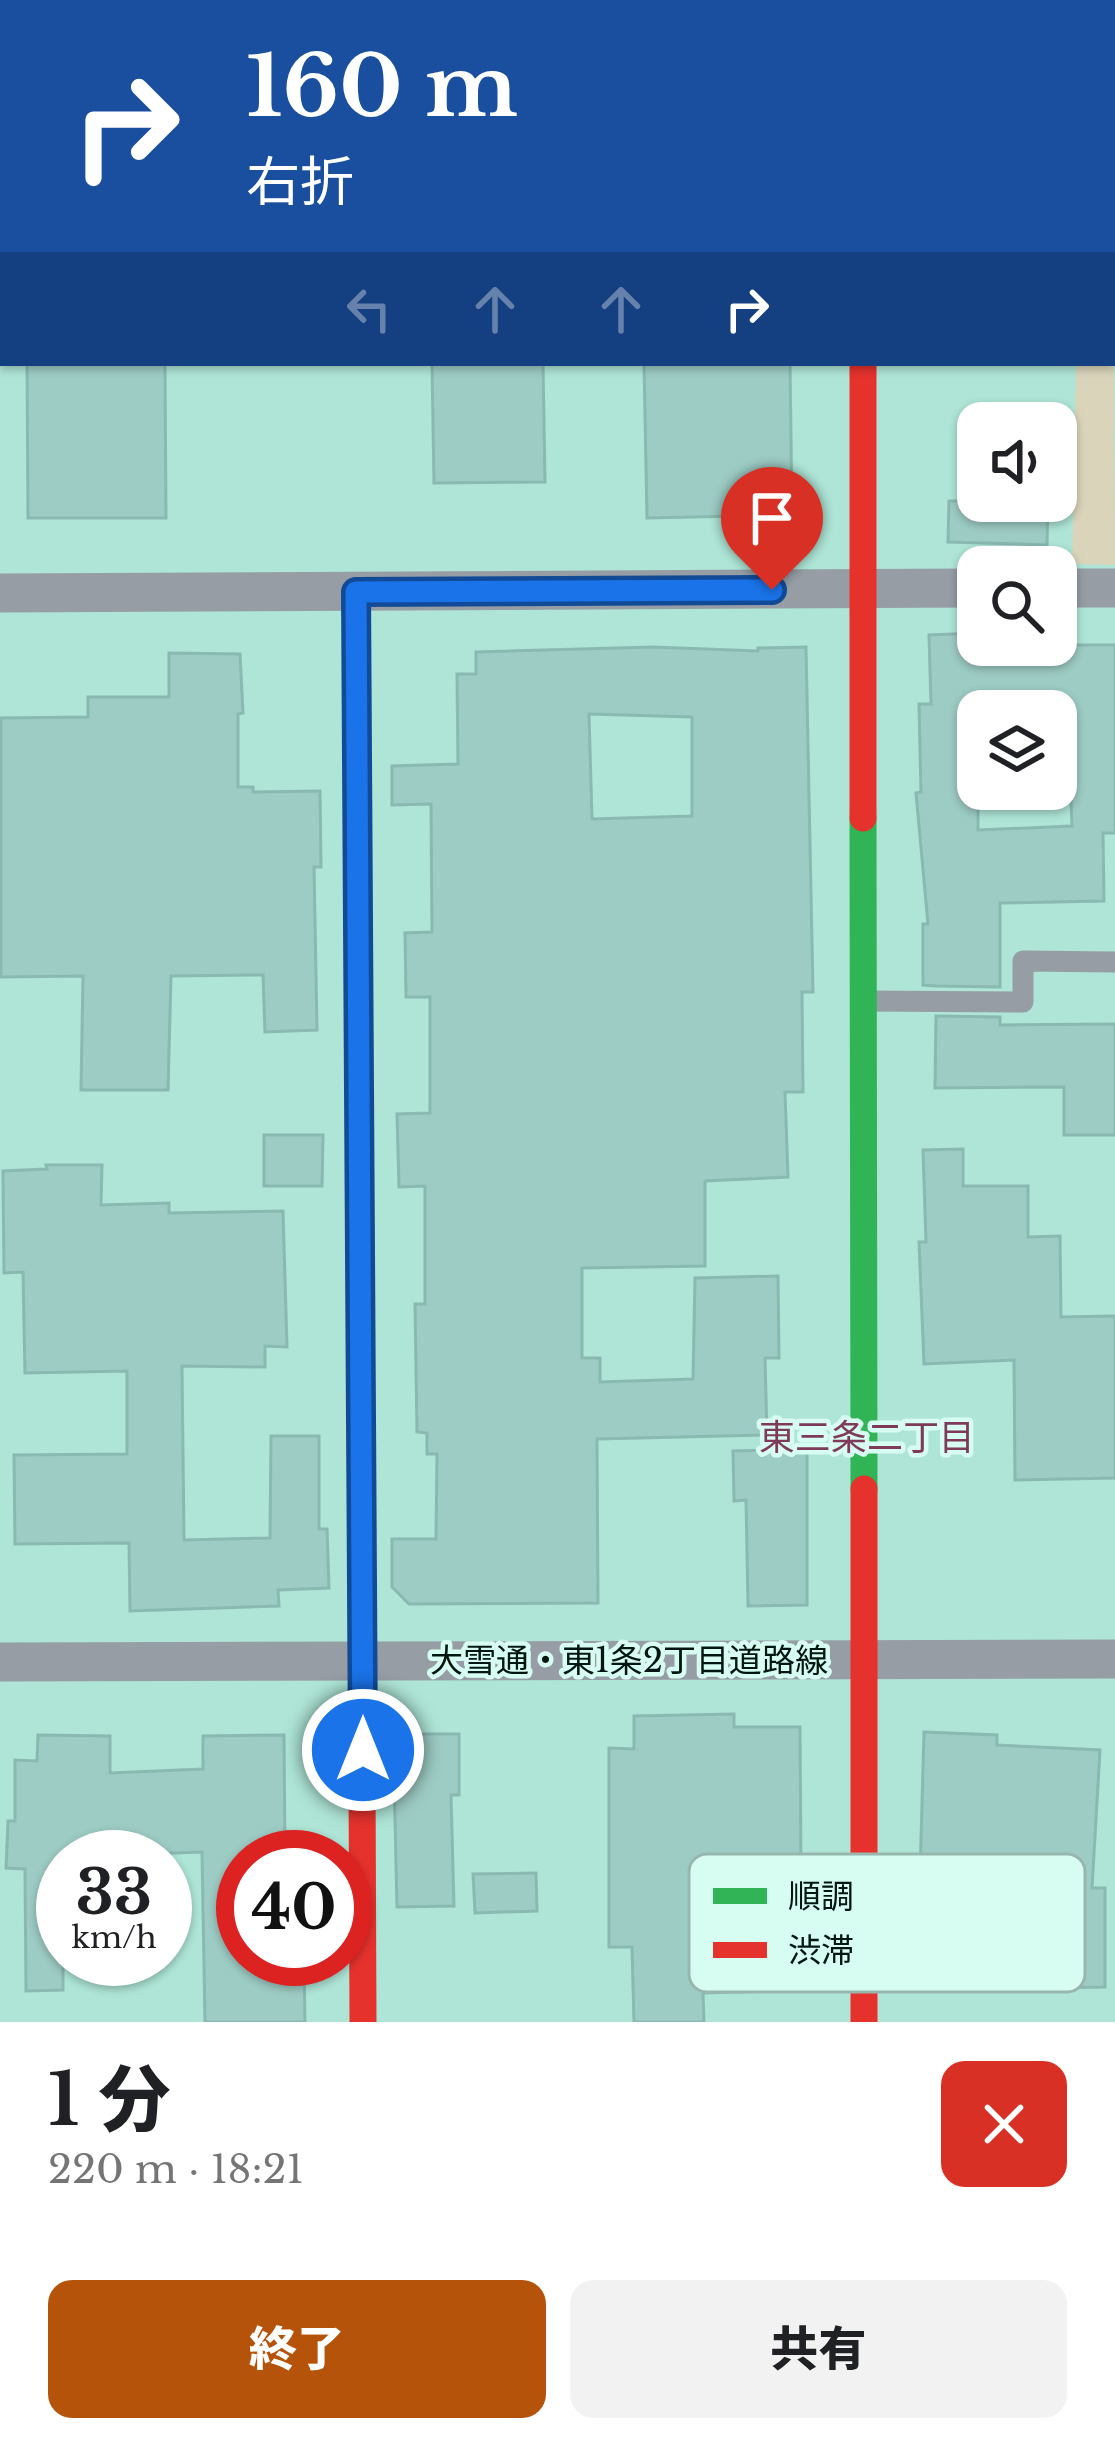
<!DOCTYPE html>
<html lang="ja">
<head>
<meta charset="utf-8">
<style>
  body { margin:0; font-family:"Libre Baskerville","Noto Sans JP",serif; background:#f2f2f2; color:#202124; height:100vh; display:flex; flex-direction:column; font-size:45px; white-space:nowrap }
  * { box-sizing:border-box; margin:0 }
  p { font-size:39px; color:#757577 }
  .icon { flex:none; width:66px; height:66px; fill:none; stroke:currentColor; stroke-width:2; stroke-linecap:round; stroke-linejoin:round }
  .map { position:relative; height:2022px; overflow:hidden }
  .details { display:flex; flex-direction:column; background:#fff; flex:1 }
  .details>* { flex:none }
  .hud { position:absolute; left:0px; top:0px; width:1116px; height:366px; box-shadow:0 3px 9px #0004; background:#1a4fa0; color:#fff; overflow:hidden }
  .controls { position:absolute; left:957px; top:402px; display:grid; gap:24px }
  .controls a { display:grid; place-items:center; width:120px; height:120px; border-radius:24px; background:#fff; box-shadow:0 3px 9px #0004; font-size:60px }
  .speed { position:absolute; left:36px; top:1830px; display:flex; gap:24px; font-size:60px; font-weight:700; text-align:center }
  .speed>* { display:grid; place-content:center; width:156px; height:156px; border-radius:50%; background:#fff; box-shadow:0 3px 9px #0004; line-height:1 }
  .speed small { font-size:30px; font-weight:400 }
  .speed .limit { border:18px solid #d22; background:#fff; color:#111 }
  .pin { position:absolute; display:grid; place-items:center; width:102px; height:102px; color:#fff; margin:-123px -51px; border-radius:50% 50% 50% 0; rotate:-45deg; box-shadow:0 0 12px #0007 }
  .pin .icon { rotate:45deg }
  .me { position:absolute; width:132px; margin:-66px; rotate:0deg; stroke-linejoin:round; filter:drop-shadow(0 0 9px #0008) }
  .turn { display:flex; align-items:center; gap:42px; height:252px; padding:0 48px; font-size:54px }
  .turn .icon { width:156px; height:156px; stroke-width:2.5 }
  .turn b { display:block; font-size:84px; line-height:102px }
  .lanes { display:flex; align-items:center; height:114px; padding:0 48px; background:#0003; justify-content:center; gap:60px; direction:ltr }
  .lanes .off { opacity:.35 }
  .round { display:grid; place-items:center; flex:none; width:126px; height:126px; border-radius:24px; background:#f2f2f2 }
  .summary { display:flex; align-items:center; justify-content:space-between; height:204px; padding:0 48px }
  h1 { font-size:72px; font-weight:800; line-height:90px }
  .button { display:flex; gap:24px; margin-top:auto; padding:24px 48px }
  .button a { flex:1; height:138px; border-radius:24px; background:#b45309; color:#fff; font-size:48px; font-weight:800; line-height:138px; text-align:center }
  .button a+a { background:#f2f2f2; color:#202124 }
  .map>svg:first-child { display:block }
</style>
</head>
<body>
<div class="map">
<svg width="1115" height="2022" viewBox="0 0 1115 2022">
  <rect width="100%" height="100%" fill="#aee5d6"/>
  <g fill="#d9d4ba">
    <polygon points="376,0 1115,0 1115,94 1113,3"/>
    <polygon points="1113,171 1115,565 1072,564 1076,363 1113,363"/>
  </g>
  <g fill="#9dccc4" stroke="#8ab9b2" stroke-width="3" fill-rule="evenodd">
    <polygon points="27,363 165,363 166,518 28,518"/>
    <polygon points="432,363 543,363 545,482 434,483"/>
    <polygon points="644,363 790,363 792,515 647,518"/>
    <polygon points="949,501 1048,501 1047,545 948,542"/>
    <path d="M978 633V645H1115V833H1103L1104 901 1000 903V987L936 986 923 985V924H928L916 793 921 792 919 704H931L929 635ZM978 711H1067L1072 826 978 830Z"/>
    <path d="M653 647 758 651V648L806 647 813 992H802L803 1092H785L788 1177 705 1181V1266L582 1268V1358H600V1382L693 1379 695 1278 778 1276 779 1358H765L767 1435 597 1439 598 1603 409 1604 392 1587V1539H436L437 1454H427V1433L417 1432 415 1304H425V1186L399 1187 397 1114 430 1113V997H406L405 933 432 932 431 804 392 805V766L458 764 457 674H476V652ZM589 714 692 717V816L592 819Z"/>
    <polygon points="169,653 240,654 243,713 238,714 238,787 253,787 253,792 320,791 321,867 314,867 317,1030 265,1032 263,975 171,976 168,1090 81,1090 83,976 1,977 1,718 88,717 88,697 169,697"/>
    <polygon points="936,1016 1000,1017 1000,1025 1115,1024 1115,1135 1064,1135 1064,1087 935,1088"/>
    <polygon points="264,1135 323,1135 322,1186 264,1186"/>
    <polygon points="963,1149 963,1186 1028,1186 1028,1237 1060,1236 1061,1317 1115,1316 1115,1478 1015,1480 1014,1360 924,1364 919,1242 926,1242 923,1150"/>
    <polygon points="46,1165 102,1165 101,1205 169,1203 169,1213 283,1211 287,1347 265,1346 265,1367 182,1366 184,1540 270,1538 271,1436 319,1436 319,1529 327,1529 329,1588 278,1590 279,1606 130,1611 129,1543 15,1544 14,1455 127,1454 127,1371 25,1373 23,1272 4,1273 3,1171 47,1169"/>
    <polygon points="807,1449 807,1605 748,1606 746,1500 734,1501 733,1451"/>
    <polygon points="734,1714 734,1727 800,1727 801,1875 804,1875 808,1990 703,1993 704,2022 634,2022 632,1947 609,1947 609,1748 634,1749 634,1716"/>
    <polygon points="924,1732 997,1735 997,1745 1100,1750 1092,1888 1105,1888 1105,1987 924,1990 925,1875 920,1875"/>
    <polygon points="393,1734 459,1734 459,1795 451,1795 454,1906 397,1907"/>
    <polygon points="38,1735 110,1736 110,1773 203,1769 203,1736 284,1735 285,1857 243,1857 243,1959 295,1959 296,1967 304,1967 305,2022 205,2022 202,1852 63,1857 63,1990 26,1991 25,1869 6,1868 8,1821 15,1821 15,1760 37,1761"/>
    <polygon points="536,1873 537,1911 475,1913 473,1874"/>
  </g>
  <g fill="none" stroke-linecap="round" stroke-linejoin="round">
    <g stroke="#8fa9a6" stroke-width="8" stroke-dasharray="9 9" stroke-linecap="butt">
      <polyline points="400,0 420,3"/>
      <polyline points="1113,80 1115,80"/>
    </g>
    <polyline stroke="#969da4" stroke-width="21" points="863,1001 1023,1002 1023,961 1115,962"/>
    <g stroke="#969da4" stroke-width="39">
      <polyline points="1056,588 1115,588"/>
      <polyline points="0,593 978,588"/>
      <polyline points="0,1662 1115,1659"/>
    </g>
    <g stroke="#30b455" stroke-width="27">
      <polyline points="356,593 361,1532"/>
      <polyline points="863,818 864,1489"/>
    </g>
    <g stroke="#e5322d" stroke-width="27">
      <polyline points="863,363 863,818"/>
      <polyline points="864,1489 864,2022"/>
      <polyline points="361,1532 363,2022"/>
    </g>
  </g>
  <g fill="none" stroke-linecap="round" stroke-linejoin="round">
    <g stroke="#114b97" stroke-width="30">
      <polyline id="route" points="363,1750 356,592 772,590"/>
    </g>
    <use href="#route" stroke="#1a73e8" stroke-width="21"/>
  </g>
  <g text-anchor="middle" stroke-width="9" stroke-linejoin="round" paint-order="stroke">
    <g font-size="33" fill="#011610" stroke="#d7fcf1">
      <text x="629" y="1672">大雪通・東1条2丁目道路線</text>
    </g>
    <g font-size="36" fill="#7e3a58" stroke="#d7fcf1">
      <text x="867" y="1450">東三条二丁目</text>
    </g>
  </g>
  <rect x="689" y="1854" width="396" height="138" rx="18" fill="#d7fcf1" stroke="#97b7ae" stroke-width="3"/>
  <rect x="713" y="1888" width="54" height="16" fill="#30b455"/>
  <rect x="713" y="1942" width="54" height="16" fill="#e5322d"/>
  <g font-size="33" fill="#011610">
    <text x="788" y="1908">順調</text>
    <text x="788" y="1962">渋滞</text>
  </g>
</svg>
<div class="controls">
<a><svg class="icon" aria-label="sound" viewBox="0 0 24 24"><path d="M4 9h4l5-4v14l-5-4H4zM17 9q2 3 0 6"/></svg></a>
<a><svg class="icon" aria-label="search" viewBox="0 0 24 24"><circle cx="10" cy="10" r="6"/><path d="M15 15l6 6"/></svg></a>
<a><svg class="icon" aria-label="layers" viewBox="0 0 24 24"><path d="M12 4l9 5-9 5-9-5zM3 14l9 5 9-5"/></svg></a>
</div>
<div class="speed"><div>33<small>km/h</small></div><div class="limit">40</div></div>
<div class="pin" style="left:772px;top:590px;background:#d93025"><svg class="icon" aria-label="arrive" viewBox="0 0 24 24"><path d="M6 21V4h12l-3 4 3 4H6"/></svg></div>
<svg class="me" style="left:363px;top:1750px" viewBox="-20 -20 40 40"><circle r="17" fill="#1a73e8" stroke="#fff" stroke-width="3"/><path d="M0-11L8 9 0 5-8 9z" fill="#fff"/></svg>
<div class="hud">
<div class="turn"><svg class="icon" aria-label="right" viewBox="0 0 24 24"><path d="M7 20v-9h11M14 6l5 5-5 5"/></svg><div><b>160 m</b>右折</div></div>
<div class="lanes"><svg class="icon off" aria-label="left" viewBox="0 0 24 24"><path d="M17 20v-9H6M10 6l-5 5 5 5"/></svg><svg class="icon off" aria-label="ahead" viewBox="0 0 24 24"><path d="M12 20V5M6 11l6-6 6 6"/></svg><svg class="icon off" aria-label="ahead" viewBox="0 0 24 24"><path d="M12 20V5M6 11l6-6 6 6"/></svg><svg class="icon" aria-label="right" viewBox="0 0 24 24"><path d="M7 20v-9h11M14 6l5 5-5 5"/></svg></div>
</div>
</div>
<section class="details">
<div class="summary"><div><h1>1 分</h1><p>220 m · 18:21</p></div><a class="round" style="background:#d93025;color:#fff"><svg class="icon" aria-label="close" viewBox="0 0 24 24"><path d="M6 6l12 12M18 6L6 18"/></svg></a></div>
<div class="button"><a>終了</a><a>共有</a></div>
</section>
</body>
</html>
